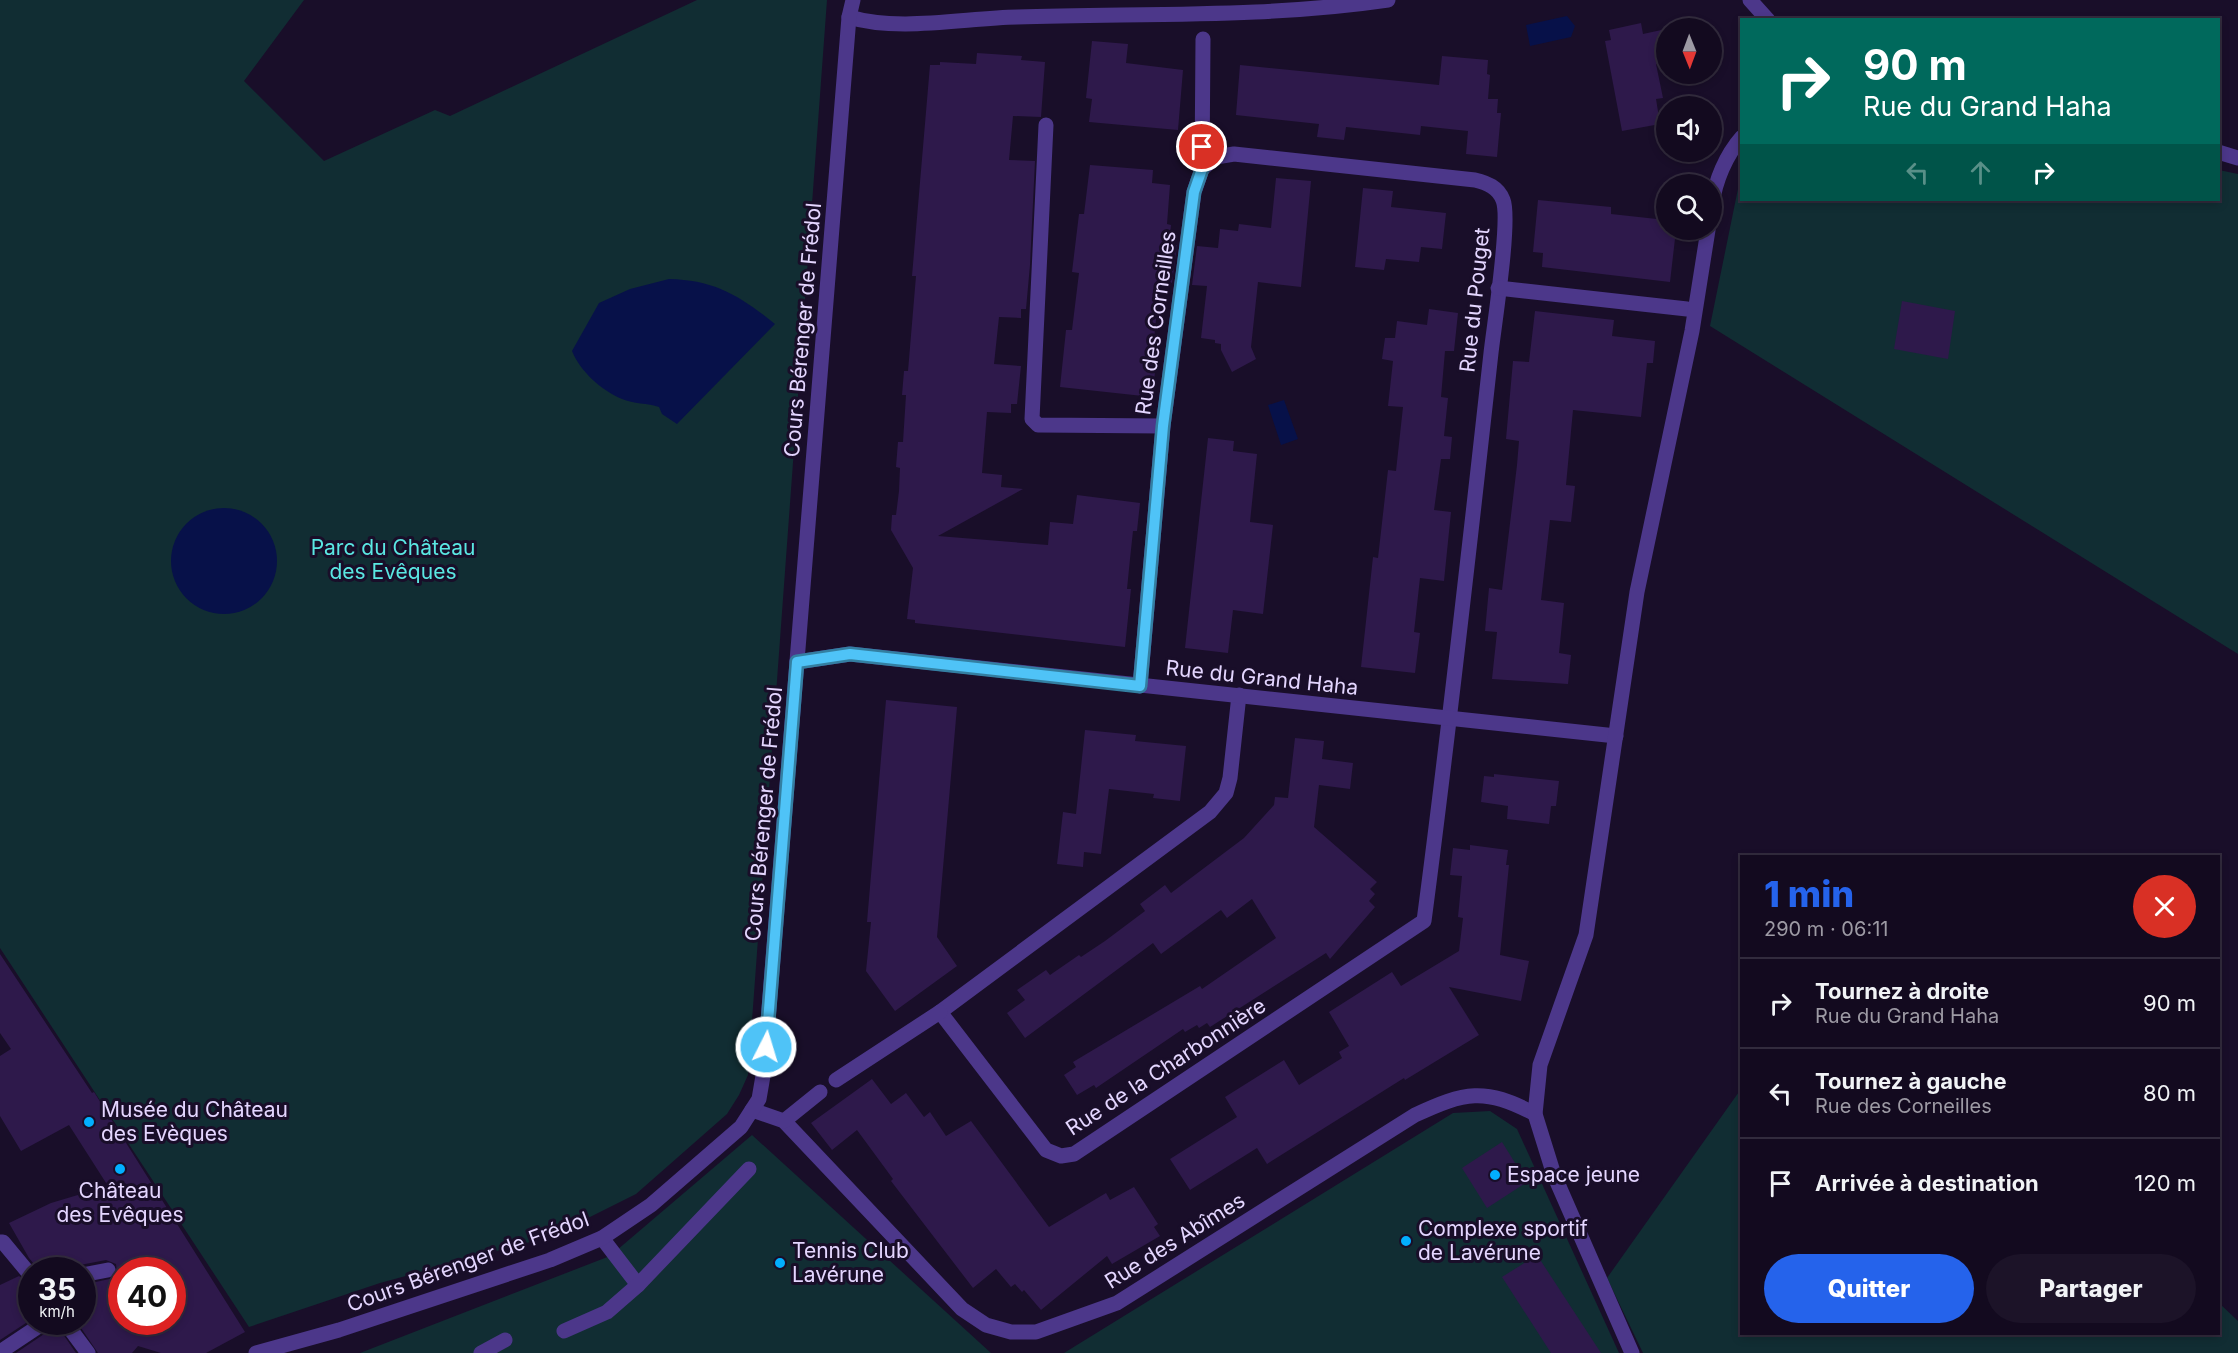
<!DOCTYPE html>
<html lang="fr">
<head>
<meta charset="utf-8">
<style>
  body { margin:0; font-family:Inter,sans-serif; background:#1c1328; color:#f1f3f6; height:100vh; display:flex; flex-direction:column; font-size:22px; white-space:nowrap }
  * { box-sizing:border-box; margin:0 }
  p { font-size:20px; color:#9d9aa4 }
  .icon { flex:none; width:33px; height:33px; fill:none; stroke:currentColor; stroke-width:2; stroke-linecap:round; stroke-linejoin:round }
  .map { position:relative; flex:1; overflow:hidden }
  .details { position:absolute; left:1740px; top:855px; width:480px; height:480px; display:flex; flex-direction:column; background:#130a1f; border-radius:0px; box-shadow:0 3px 9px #0003,0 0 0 2px #322b3d }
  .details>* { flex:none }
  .top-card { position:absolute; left:1740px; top:18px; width:480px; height:183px; border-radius:0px; box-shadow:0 3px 9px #0003,0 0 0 2px #322b3d; background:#00695c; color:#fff; overflow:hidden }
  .needle { width:39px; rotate:179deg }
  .tools { position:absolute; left:1656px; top:18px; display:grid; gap:12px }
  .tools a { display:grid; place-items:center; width:66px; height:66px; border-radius:50%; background:#130a1f; box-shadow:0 3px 9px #0003,0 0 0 2px #322b3d; font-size:30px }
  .speed { position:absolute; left:18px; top:1257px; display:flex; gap:12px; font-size:30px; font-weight:700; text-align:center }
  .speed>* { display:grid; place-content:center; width:78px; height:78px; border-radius:50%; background:#130a1f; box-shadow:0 3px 9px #0003,0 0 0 2px #322b3d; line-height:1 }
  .speed small { font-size:15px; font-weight:400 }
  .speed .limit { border:9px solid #d22; background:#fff; color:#111 }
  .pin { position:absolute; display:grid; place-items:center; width:51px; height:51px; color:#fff; margin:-26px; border:3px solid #fff; border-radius:50%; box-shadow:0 2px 6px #0007 }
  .me { position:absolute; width:66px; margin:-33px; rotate:5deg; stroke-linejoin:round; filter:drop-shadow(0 0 4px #0008) }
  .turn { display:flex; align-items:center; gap:21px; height:126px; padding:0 24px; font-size:27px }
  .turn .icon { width:78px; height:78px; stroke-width:2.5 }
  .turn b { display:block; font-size:42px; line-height:51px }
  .lanes { display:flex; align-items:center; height:57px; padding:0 24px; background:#0003; justify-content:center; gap:30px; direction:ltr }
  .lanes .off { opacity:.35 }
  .round { display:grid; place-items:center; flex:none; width:63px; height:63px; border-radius:32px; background:#1c1328 }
  .head { display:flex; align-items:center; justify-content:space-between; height:102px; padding:0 24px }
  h1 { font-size:36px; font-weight:800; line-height:45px; color:#2563eb }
  .cta { display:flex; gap:12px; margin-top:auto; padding:12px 24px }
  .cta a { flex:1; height:69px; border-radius:36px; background:#2563eb; color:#fff; font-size:24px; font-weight:800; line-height:69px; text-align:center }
  .cta a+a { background:#1c1328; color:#f1f3f6 }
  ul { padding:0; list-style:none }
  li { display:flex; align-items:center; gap:18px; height:90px; padding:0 24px; border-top:2px solid #322b3d }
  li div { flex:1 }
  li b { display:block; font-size:22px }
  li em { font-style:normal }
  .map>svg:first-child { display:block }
</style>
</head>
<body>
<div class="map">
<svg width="2238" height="1353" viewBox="0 0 2238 1353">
  <rect width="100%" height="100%" fill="#190e29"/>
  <g fill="#112d33">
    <polygon points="0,0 304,0 244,81 324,161 435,110 450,116 697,0 827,0 748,1075 739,1095 727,1114 636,1194 552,1236 380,1283 249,1327 0,948"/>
    <polygon points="2219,170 2238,174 2238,654 1710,326 1741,174 1742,200 2218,200"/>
    <polygon points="1741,1089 1742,1334 2218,1334 2219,1303 2238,1321 2238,1353 1643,1353 1607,1278"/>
    <polygon points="1490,1111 1517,1129 1619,1353 1064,1353 1453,1113"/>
    <polygon points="752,1135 991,1353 360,1353 610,1256"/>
  </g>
  <g fill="#071149">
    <polygon points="1567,16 1575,26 1571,37 1530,46 1526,25"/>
    <path d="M669 279C715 280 740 296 775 324L677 424 662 414 659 407C648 403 633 404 622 399 601 390 580 371 572 351L599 303 630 289Z"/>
    <polygon points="1284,400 1298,439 1281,445 1268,405"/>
    <circle cx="224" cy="561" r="53"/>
  </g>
  <g fill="#2e194b" fill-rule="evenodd">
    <polygon points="1641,23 1643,34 1666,29 1666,62 1656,64 1663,98 1656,99 1660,124 1622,131 1605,41 1611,40 1609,30"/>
    <polygon points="1092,41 1128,44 1126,63 1183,70 1178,130 1089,122 1092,99 1086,98"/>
    <polygon points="977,53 1022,56 1021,60 1045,62 1041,117 1013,116 1009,160 1035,161 1030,265 1026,309 1021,309 1021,318 999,317 994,364 1021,366 1017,404 1011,404 1011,413 987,412 982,473 1002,475 1001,487 1023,489 938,536 1048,545 1050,522 1073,524 1077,495 1140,503 1137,531 1133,531 1130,559 1127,589 1131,589 1125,647 915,623 915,620 907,619 913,568 891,530 892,515 896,515 899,491 900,468 896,467 898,442 903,442 906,395 902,395 904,371 908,371 916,276 912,276 930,65 940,65 940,62 976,64"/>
    <polygon points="1442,56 1488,60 1487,74 1490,75 1488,99 1498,99 1497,113 1501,113 1497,157 1466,154 1468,131 1421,126 1420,135 1346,127 1344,140 1317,137 1319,124 1236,115 1240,65 1439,85"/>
    <polygon points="1090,165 1153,170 1152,183 1170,185 1167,224 1171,225 1169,244 1177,245 1172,283 1160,281 1154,339 1159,340 1152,397 1060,387 1066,330 1072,330 1079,273 1072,272 1079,214 1084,214"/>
    <polygon points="1276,178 1311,181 1301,287 1258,282 1251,347 1256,359 1232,372 1221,350 1221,344 1215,343 1215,340 1201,338 1207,286 1192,285 1197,246 1218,248 1220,229 1238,231 1239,224 1271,228"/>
    <polygon points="1363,188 1393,191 1391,207 1446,213 1442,249 1421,247 1419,262 1386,259 1384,270 1355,267"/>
    <polygon points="1538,200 1611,207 1611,214 1666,220 1666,230 1676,230 1670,282 1542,267 1543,253 1533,252"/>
    <polygon points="1902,301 1955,311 1948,359 1894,349"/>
    <polygon points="1429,309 1458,313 1454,351 1445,351 1441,397 1448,398 1444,436 1452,437 1450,459 1441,459 1434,510 1451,512 1444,581 1420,578 1414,632 1420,633 1415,673 1361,667 1373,557 1378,558 1388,470 1396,471 1403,407 1388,406 1393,361 1382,359 1385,338 1395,338 1397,321 1427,325"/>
    <polygon points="1535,311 1614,320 1612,336 1655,341 1653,363 1647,363 1641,417 1573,410 1566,485 1575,486 1571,522 1550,520 1541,600 1564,603 1559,653 1571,655 1568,684 1492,679 1497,632 1485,631 1489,588 1502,590 1517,465 1519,441 1506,439 1513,361 1529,362"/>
    <polygon points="1208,438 1234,441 1233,451 1257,454 1250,522 1273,525 1263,614 1233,610 1228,653 1185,648"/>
    <polygon points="886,700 957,707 937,937 957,966 895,1011 866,971 871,922 867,922"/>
    <polygon points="1085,730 1136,735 1135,741 1186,746 1180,801 1153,798 1154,794 1109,789 1101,854 1084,852 1083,867 1057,864 1063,812 1076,814"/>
    <polygon points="1295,738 1324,741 1322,759 1353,763 1350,789 1319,785 1314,827 1377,882 1370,889 1375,894 1369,901 1375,907 1330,959 1326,953 1210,1027 1207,1023 1199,1028 1197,1025 1185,1032 1183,1029 1096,1088 1094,1085 1077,1095 1064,1075 1076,1067 1073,1062 1200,986 1202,989 1276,938 1252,899 1227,918 1221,910 1161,954 1153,943 1025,1038 1007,1013 1025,1000 1017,990 1046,970 1050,975 1079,955 1081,957 1105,941 1145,911 1140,904 1165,885 1171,893 1244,838 1274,805 1275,797 1288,798"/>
    <polygon points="1494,774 1559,781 1556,806 1551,806 1549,824 1507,819 1508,806 1481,802 1484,776 1494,777"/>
    <polygon points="1470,845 1508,850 1506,865 1509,865 1500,955 1529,961 1521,1001 1449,987 1479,1035 1405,1080 1404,1078 1267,1164 1257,1148 1190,1190 1170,1159 1237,1117 1225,1097 1284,1060 1299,1085 1342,1058 1339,1052 1349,1046 1329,1012 1392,972 1401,986 1459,951 1463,918 1458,917 1462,876 1450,875 1453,848 1470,850"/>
    <path d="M0 954 92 1093 94 1092 245 1332 206 1353H161L138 1346 132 1353H98L77 1322H82V1285L114 1278 117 1273 116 1264 106 1260 80 1265 74 1270H39L29 1258 9 1223 51 1203 108 1186 69 1125 21 1151 0 1116V1056L11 1049 0 1033ZM122 1270H172V1322H122Z"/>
    <polygon points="872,1079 891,1104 906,1093 924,1117 930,1112 946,1136 971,1121 1049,1227 1106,1193 1110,1200 1134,1187 1158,1224 1154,1227 1160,1236 1112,1264 1107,1256 1041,1310 1024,1290 1022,1292 1015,1284 1011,1287 996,1269 973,1288 891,1181 893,1179 857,1130 832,1150 811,1123"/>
    <polygon points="1502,1142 1527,1182 1487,1208 1462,1168"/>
    <polygon points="1537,1255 1601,1353 1551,1353 1502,1277"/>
    <polygon points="19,1276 32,1286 32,1319 0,1340 0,1285"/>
    <polygon points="56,1324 76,1353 16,1353 50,1330"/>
  </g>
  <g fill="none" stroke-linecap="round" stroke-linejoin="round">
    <g stroke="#4c378a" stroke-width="15">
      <polyline points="1750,0 1768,20"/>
      <path d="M849 17C898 32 965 18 1017 17 1140 13 1266 18 1388 0"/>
      <polyline points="1046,125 1032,419 1038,425 1163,426"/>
      <polyline points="2218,152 2238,158"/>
      <path d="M1202 169 1216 157 1234 154 1475 180C1487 183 1498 187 1503 200 1511 219 1494 326 1491 353 1470 543 1449 732 1424 921L1074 1154 1061 1156 1046 1150 940 1012 1210 812 1226 793 1230 778 1239 695"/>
      <path d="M1712 205C1715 181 1726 155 1742 137"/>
      <polyline points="1498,288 1687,309"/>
      <polyline points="797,662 850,654 1616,736"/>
      <polyline points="1140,686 1163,426 1194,192 1202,169 1203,39"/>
      <polyline points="836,1080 940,1012"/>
      <path d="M752 1110 784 1121 962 1309 986 1325 1011 1332H1036L1117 1303 1415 1115C1465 1092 1484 1087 1535 1114"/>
      <polyline points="784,1121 820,1092"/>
      <polyline points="602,1238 638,1285"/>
      <polyline points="0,1242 3,1242 32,1277"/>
      <polyline points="82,1275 108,1270"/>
      <polyline points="65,1322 88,1353"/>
      <polyline points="564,1331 607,1312 638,1285 749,1169"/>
      <polyline points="0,1352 45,1322"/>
      <polyline points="256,1353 339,1330 550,1260 602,1238 651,1205 741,1127 759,1099 764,1070 849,17 853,0"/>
      <polyline points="481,1353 505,1340"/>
      <polyline points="1632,1353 1554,1175 1535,1114 1540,1065 1586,935 1637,592 1692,331 1708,230"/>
    </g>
  </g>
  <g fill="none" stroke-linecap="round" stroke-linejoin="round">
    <g stroke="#337fa1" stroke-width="15">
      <polyline id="route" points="766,1047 797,662 850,654 1140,686 1163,426 1194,192 1202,169 1202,147"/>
    </g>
    <use href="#route" stroke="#4fc3f7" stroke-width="10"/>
  </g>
  <g fill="#02afff" stroke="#190e29" stroke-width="2">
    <circle cx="89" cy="1122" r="6"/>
    <circle cx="120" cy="1169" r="6"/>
    <circle cx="1495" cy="1175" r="6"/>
    <circle cx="1406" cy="1241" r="6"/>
    <circle cx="780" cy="1263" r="6"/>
  </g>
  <g text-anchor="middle" stroke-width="6" stroke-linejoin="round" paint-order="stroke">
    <g font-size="21" fill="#e4d6ff" stroke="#190e29">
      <text transform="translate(1475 300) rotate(-84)" y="7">Rue du Pouget</text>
      <text transform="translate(1156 323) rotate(-82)" y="7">Rue des Corneilles</text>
      <text transform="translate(803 330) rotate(-85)" y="7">Cours Bérenger de Frédol</text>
      <text transform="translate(1262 678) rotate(6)" y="7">Rue du Grand Haha</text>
      <text transform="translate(764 814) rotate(-85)" y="7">Cours Bérenger de Frédol</text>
      <text transform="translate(1166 1067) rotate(-33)" y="7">Rue de la Charbonnière</text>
      <text transform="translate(1175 1241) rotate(-32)" y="7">Rue des Abîmes</text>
      <text transform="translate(468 1262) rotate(-20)" y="7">Cours Bérenger de Frédol</text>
    </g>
    <g font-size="21" fill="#5ae7e2" stroke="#190e29">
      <text x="393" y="555">Parc du Château<tspan x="393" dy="24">des Evêques</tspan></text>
    </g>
    <g font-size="21" fill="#e4d6ff" stroke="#190e29" text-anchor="start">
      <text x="101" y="1117">Musée du Château<tspan x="101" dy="24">des Evèques</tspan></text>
      <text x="1507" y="1182">Espace jeune</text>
      <text x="120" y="1198" text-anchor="middle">Château<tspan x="120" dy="24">des Evêques</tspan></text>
      <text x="1418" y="1236">Complexe sportif<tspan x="1418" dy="24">de Lavérune</tspan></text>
      <text x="792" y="1258">Tennis Club<tspan x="792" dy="24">Lavérune</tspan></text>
    </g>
  </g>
</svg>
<div class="tools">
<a><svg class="needle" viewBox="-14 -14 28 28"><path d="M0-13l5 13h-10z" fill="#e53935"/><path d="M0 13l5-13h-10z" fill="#9d9aa4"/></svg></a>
<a><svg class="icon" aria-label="sound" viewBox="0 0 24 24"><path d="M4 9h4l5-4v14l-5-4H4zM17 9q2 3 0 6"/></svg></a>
<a><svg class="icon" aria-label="search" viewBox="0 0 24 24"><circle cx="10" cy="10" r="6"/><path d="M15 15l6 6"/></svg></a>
</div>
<div class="speed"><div>35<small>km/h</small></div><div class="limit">40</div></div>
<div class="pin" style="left:1202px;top:147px;background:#d93025"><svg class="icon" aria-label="arrive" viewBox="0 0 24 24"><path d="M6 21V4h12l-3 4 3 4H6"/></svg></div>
<svg class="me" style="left:766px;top:1047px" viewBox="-20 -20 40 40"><circle r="17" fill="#4fc3f7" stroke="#fff" stroke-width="3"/><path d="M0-11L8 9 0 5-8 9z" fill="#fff"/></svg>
<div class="top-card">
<div class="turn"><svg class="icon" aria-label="right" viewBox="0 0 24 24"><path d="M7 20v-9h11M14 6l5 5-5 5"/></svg><div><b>90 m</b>Rue du Grand Haha</div></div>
<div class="lanes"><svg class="icon off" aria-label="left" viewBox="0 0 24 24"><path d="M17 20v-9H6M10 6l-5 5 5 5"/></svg><svg class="icon off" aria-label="ahead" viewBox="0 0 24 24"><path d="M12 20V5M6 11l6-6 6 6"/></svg><svg class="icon" aria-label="right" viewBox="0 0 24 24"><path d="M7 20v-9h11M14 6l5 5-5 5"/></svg></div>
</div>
<section class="details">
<div class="head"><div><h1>1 min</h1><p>290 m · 06:11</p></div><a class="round" style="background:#d93025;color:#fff"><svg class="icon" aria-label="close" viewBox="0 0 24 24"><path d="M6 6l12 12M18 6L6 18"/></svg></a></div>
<ul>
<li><svg class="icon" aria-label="right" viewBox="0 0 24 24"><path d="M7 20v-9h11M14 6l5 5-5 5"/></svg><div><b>Tournez à droite</b><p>Rue du Grand Haha</p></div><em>90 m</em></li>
<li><svg class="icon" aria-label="left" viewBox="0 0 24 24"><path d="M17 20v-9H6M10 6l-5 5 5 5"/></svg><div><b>Tournez à gauche</b><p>Rue des Corneilles</p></div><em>80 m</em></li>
<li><svg class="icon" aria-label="arrive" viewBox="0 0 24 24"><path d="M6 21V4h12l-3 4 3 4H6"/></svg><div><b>Arrivée à destination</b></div><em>120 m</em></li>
</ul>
<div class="cta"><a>Quitter</a><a>Partager</a></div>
</section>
</div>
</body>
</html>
